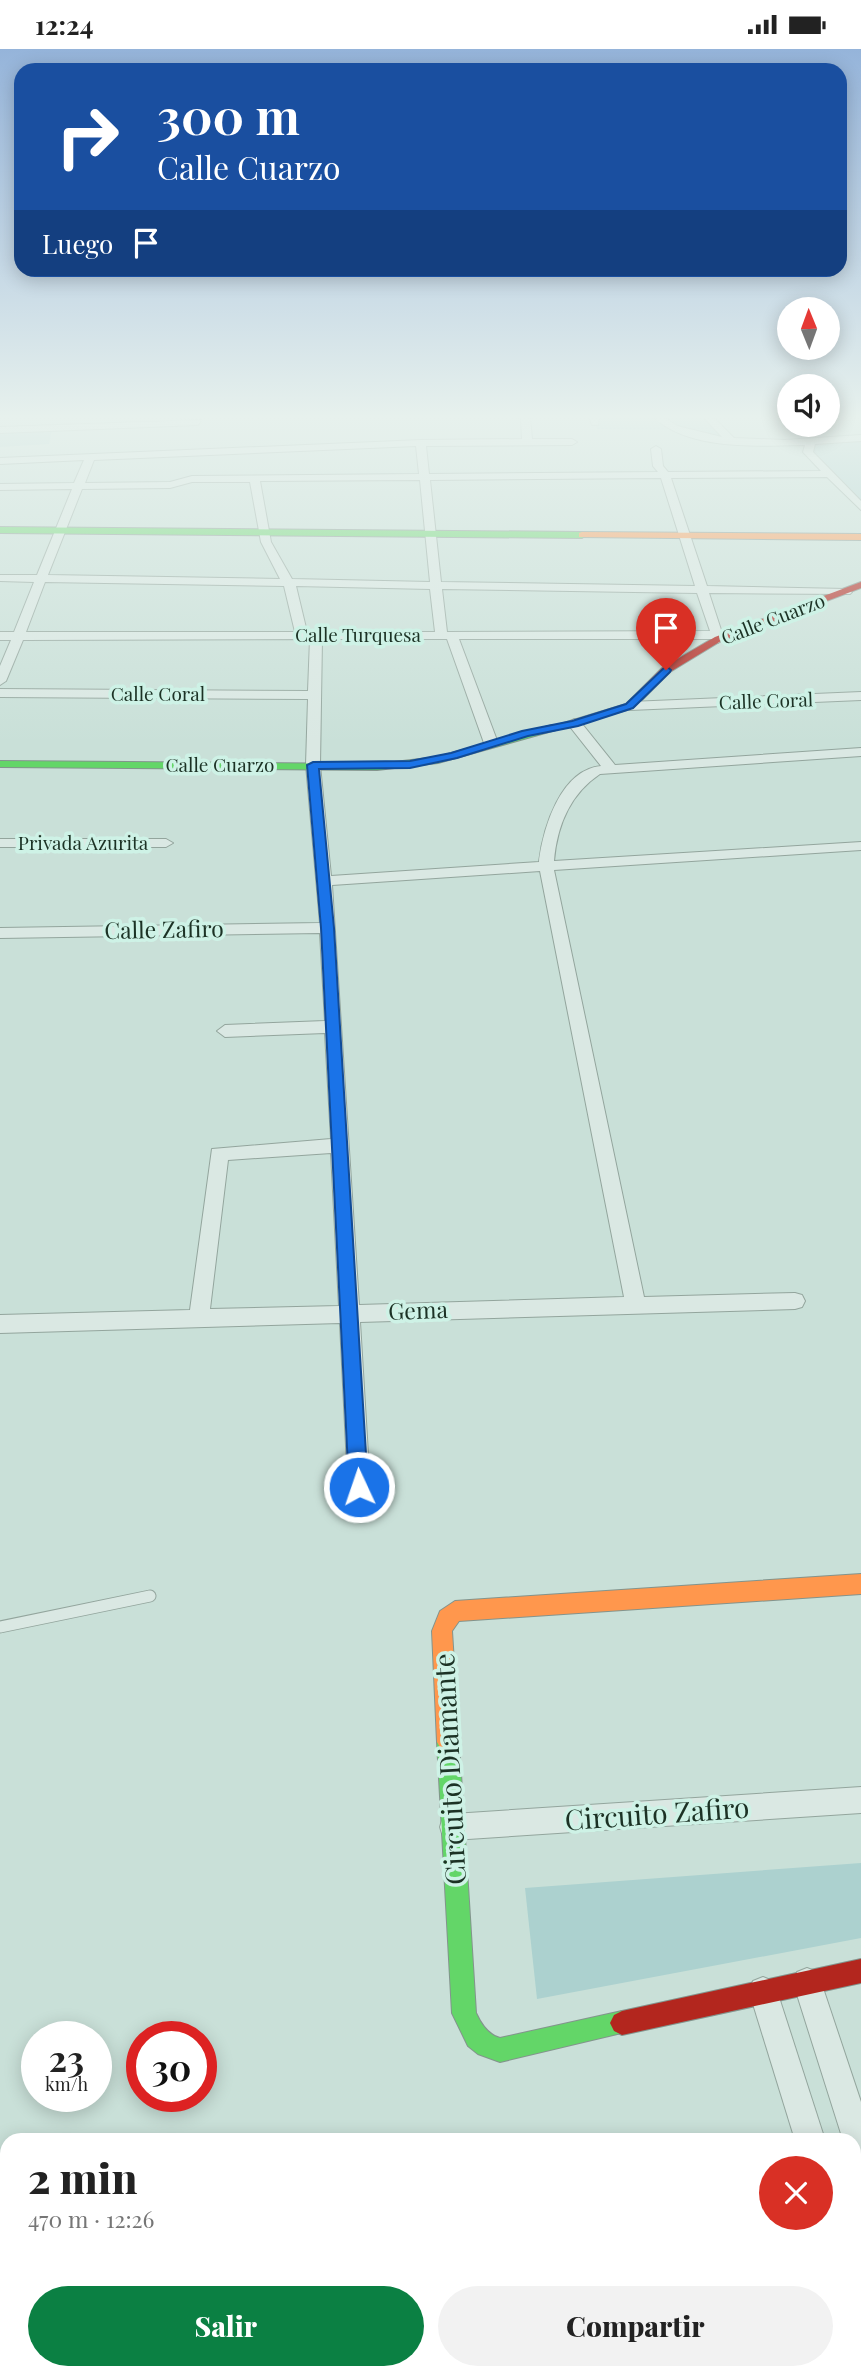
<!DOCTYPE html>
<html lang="es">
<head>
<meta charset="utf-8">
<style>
  body { margin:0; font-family:"Playfair Display",serif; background:#f2f2f2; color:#222; height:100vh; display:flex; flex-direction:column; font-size:26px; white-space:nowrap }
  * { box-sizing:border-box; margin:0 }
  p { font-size:23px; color:#767676 }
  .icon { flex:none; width:38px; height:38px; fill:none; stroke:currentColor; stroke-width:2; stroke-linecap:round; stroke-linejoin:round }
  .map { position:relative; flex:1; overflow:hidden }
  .panel { position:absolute; left:0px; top:2084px; width:861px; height:247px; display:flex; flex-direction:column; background:#fff; border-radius:21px 21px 0 0; box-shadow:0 4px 18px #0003 }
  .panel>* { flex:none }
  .hud { position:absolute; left:14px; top:14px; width:833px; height:214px; border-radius:21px; box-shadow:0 4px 18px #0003; background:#1a4fa0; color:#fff; overflow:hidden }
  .needle { width:46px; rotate:359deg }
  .buttons { position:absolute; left:777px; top:248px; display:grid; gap:14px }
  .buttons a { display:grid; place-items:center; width:63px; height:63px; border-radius:50%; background:#fff; box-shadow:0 4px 18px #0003; font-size:35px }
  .speed { position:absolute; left:21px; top:1972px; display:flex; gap:14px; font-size:35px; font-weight:700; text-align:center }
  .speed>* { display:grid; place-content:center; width:91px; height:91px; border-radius:50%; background:#fff; box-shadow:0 4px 18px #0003; line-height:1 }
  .speed small { font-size:18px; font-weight:400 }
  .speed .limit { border:10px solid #d22; background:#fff; color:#111 }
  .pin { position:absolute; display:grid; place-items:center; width:60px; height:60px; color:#fff; margin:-72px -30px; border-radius:50% 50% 50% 0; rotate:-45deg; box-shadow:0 0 7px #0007 }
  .pin .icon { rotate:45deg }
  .me { position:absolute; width:77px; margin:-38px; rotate:357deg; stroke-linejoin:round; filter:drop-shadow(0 0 5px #0008) }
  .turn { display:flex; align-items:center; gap:24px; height:147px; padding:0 28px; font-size:32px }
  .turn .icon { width:91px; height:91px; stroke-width:2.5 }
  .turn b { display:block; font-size:49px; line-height:60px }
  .then { display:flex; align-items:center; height:66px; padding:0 28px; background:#0003; gap:14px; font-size:26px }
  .round { display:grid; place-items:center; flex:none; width:74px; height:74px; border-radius:37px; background:#f2f2f2 }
  .overview { display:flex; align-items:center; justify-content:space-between; height:119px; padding:0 28px }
  h1 { font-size:42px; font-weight:800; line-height:52px }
  .button { display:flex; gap:14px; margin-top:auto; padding:14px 28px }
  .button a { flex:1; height:80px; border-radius:42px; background:#0b8043; color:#fff; font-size:28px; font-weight:800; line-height:80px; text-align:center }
  .button a+a { background:#f2f2f2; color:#222 }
  .status { display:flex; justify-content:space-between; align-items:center; height:49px; padding:0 35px; background:#fff; direction:ltr }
  .status svg { height:19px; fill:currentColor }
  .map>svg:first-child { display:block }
</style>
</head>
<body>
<div class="status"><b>12:24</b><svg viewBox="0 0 49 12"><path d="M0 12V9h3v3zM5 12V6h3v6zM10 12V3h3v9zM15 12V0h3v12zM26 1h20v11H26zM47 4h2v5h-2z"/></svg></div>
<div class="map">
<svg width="861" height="2330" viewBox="0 0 861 2330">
  <rect width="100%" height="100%" fill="#c9e0d8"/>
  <g fill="#acd1cf">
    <polygon points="596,368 656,368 668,381 597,380"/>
    <polygon points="661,368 705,368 725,388 684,383"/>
    <polygon points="52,381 49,395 0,398 0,383"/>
    <polygon points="861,390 861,452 812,401 816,394"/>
    <polygon points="861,1814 861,1889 537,1950 525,1839"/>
  </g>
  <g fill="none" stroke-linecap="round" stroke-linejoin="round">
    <g stroke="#93a59d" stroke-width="13">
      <polyline id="lane" points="0,1578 150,1547"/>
    </g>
    <g stroke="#93a59d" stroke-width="2">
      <g id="street">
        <path d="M517 368H530L532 390H572L577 393 572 396 426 397 429 425 658 423 653 417 651 400 656 397 661 400 663 417 668 423 821 422 803 403 805 396C759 397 690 402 653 368H664L677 377 722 388 703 368H713L734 389 785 391 861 386V392L815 395 813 403 861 452V461L827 428 671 429 707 537 846 540 852 543 850 545 709 544 724 590 718 594 712 590H459L498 694 496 697 484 694 447 590H322L320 716 331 827 539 813C543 780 560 721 601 717L567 674 574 670 579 671 615 716 861 699V707L600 725C570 745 557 777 554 812L861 793V801L554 821 644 1248 795 1244 802 1246 805 1252 802 1258 795 1260 360 1273 370 1438 367 1445 359 1449 351 1445 348 1438 340 1274 0 1284V1266L190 1261 212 1100 331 1090 325 984 225 988 217 982 225 976 325 972 320 884 0 889V879L320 874 306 716 308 650 0 648V640L308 642 310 590 23 591 6 632 0 636V617L11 591H0V583H14L34 533 0 532V526H37L72 440 0 441V435L74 434 84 411 0 415V409L421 391 522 390 521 370ZM416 397 419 425 192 427 170 433 85 434 94 411ZM661 429 695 537 441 533 430 431ZM420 431 430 533 292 530 271 493 260 432ZM192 433H250L261 493 280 530 48 526 82 440 170 439ZM45 533 284 537 295 583H26ZM296 537 430 540 435 583H307ZM442 540 697 544 710 582 447 583ZM540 822 624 1248 359 1256 332 836ZM331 1104 339 1257 210 1260 228 1111Z"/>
        <polygon points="589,368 599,368 598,376 592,376"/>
        <polygon points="780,368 789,368 789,375"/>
        <polygon points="201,371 198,376 0,384 0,378"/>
        <polygon points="861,643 861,651 630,661 624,657 630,653"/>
        <polygon points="0,790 166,790 173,794 166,798 0,798"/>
        <polygon points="861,1738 861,1764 453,1791 443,1788 440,1778 443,1768 453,1765"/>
        <polygon points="807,1919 817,1923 821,1933 861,2053 861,2115 854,2113 854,2091 843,2091 793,1933 797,1923"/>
        <polygon points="763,1928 773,1932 777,1942 825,2091 795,2091 749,1942 753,1932"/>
        <polygon points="854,2214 861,2217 861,2268 854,2266"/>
      </g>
    </g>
    <g stroke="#83948d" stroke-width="2">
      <g id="fast">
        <polygon points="0,478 582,483 586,486 582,489 0,484"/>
        <polygon points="552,676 557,679 556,681 438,714 377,721 0,718 0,712 377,715 437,708"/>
        <path d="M448 1682 455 1686 459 1693 476 1964C481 1975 488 1986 500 1989L622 1962 630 1966 634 1974 630 1982 500 2013 478 2005 468 1997 452 1964 437 1693 441 1686Z"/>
        <polygon points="861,2266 861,2294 854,2296 854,2268"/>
      </g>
    </g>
    <g stroke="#83948d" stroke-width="2">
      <g id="slow">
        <polygon points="582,483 861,485 861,491 579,488 579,484"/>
        <polygon points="861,1525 861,1545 459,1572 452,1582 459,1693 455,1700 448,1704 441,1700 437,1693 432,1582 440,1562 455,1552"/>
        <polygon points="861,2134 861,2160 854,2162 854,2136"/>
        <polygon points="649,2324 698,2324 695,2330 646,2330"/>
      </g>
    </g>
    <g stroke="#83948d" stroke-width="2">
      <g id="jam">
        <polygon points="861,533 861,539 721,592 670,623 634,659 552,682 547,679 626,655 662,619 715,588"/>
        <polygon points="861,1910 861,1934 622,1986 614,1982 610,1974 614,1966 622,1962"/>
        <polygon points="89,2324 138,2324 135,2330 86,2330"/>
      </g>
    </g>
    <use href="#lane" stroke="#dae8e3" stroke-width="11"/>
    <use href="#street" fill="#dae8e3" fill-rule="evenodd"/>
    <use href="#fast" fill="#63d668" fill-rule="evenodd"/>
    <use href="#slow" fill="#ff974d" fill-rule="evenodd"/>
    <use href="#jam" fill="#b3261e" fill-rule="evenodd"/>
  </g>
  <linearGradient id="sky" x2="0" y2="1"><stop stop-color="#95b4da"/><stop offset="0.53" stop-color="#e7f1ed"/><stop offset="1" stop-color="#e7f1ed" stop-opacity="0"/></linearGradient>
  <rect width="861" height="694" fill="url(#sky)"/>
  <polygon fill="#1a73e8" stroke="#114b97" stroke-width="2" points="666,617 671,621 670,623 633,659 578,677 528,687 457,709 410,719 319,720 334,879 368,1438 365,1444 359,1446 352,1444 349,1438 321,879 307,716 313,713 410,712 451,704 522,682 572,672 626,655"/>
  <g text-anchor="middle" stroke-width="7" stroke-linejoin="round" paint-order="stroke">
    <g font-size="19" fill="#1c3225" stroke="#cef2e6">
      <text transform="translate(773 570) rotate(-21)" y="7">Calle Cuarzo</text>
      <text x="358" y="593">Calle Turquesa</text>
      <text x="158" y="652">Calle Coral</text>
      <text transform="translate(766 652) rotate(-2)" y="7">Calle Coral</text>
      <text x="220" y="723">Calle Cuarzo</text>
      <text x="83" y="801">Privada Azurita</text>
    </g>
    <g font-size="23" fill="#1c3225" stroke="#cef2e6">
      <text transform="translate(164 881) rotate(-1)" y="8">Calle Zafiro</text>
      <text transform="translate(418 1262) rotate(-2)" y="8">Gema</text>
    </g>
    <g font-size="28" fill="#1c3225" stroke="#cef2e6">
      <text transform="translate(450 1720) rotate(-93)" y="10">Circuito Diamante</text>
      <text transform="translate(657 1765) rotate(-4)" y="10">Circuito Zafiro</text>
    </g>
  </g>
</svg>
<div class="buttons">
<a><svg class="needle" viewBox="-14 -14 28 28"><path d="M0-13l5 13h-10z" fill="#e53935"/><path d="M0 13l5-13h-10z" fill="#767676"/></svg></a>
<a><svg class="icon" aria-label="sound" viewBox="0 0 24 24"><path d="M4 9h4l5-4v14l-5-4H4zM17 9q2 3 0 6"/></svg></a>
</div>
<div class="speed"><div>23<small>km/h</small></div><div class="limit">30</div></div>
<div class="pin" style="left:666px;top:621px;background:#d93025"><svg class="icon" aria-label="arrive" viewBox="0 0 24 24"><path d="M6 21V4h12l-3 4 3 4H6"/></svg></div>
<svg class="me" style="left:359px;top:1438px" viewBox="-20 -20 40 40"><circle r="17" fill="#1a73e8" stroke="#fff" stroke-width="3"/><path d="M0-11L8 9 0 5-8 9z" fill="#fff"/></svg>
<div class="hud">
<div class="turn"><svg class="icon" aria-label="right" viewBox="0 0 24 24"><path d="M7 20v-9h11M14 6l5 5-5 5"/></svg><div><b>300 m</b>Calle Cuarzo</div></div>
<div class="then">Luego<svg class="icon" aria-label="arrive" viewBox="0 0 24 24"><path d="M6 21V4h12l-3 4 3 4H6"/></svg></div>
</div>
<section class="panel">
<div class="overview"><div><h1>2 min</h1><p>470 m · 12:26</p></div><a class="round" style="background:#d93025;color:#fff"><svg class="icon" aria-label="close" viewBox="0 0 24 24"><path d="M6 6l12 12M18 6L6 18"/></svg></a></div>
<div class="button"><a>Salir</a><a>Compartir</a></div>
</section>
</div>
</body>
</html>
